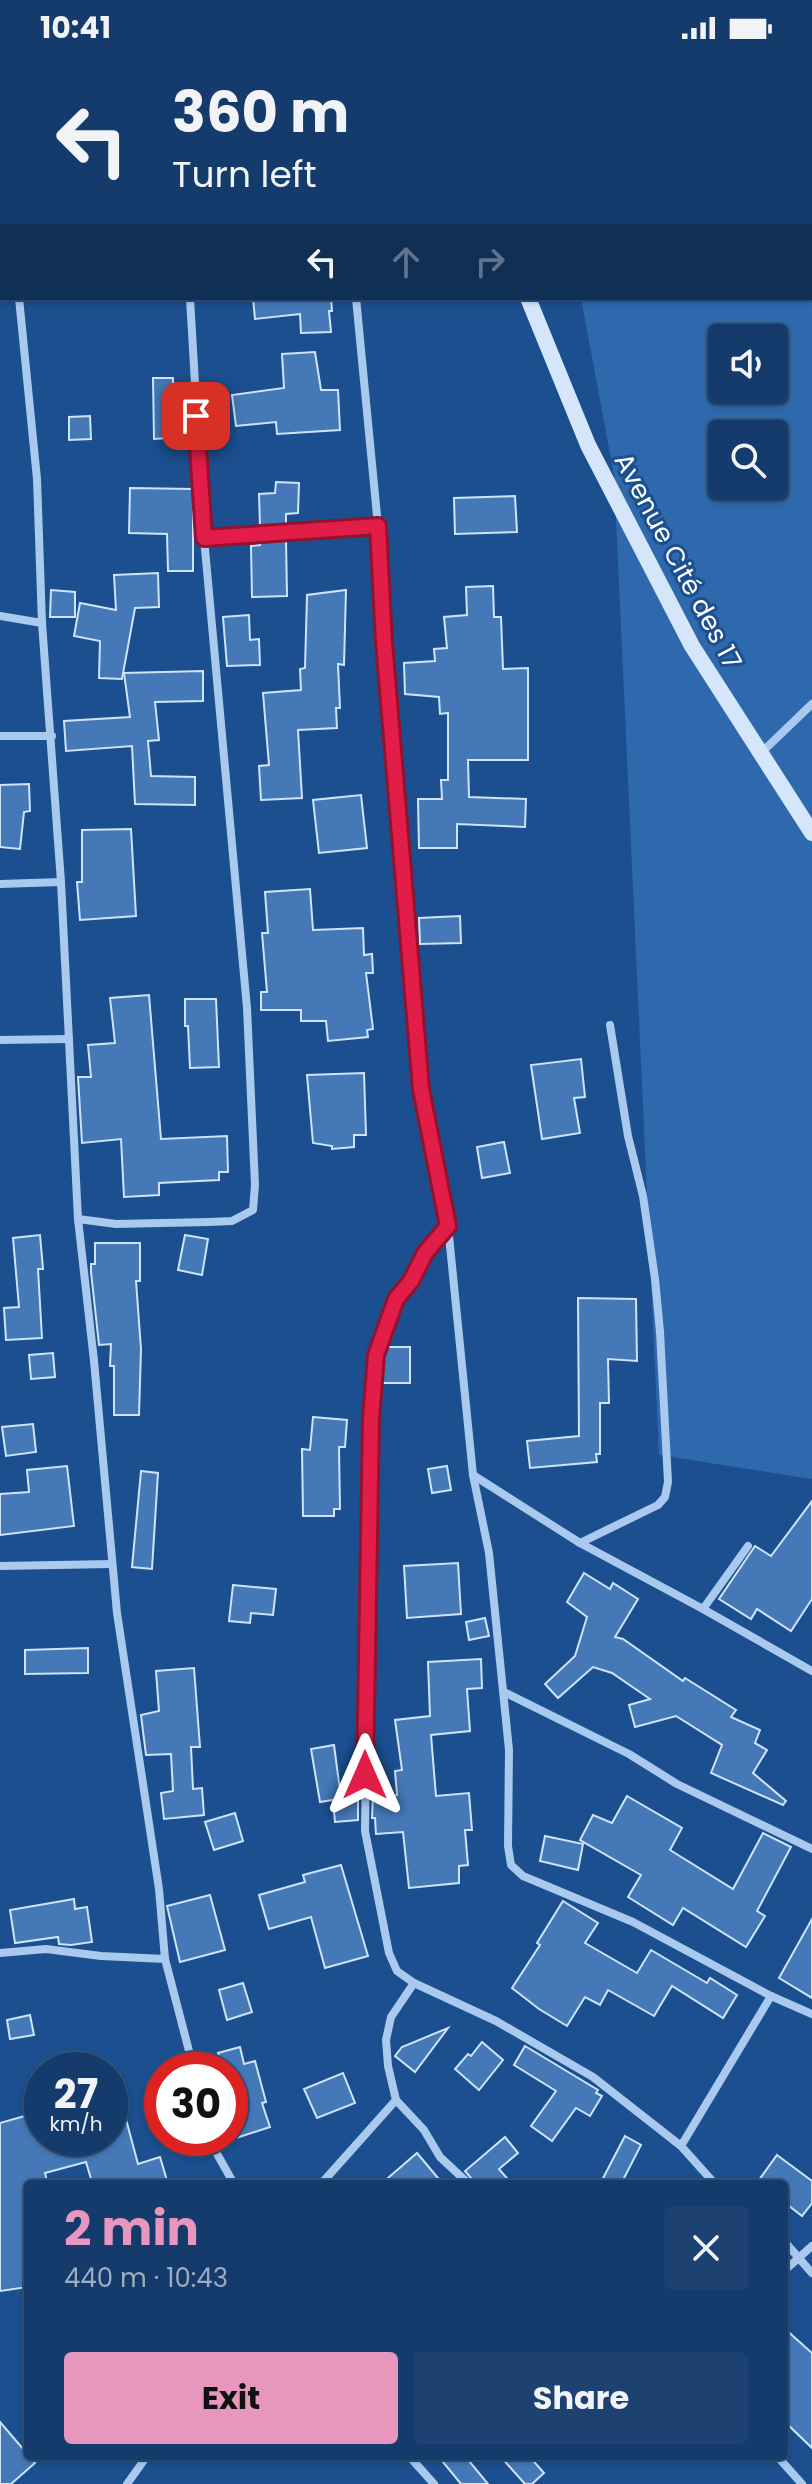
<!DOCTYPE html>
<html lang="en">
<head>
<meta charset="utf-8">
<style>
  body { margin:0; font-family:Poppins,sans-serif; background:#1d4271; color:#f1f3f6; height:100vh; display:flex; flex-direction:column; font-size:30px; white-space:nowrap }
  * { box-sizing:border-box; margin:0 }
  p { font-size:26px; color:#9dadc1 }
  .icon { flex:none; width:44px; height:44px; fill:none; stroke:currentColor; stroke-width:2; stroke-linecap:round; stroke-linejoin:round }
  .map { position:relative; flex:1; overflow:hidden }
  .side { position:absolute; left:24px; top:2124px; width:764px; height:280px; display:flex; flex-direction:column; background:#143b6b; border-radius:8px; box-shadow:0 2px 6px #0004,0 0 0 2px #33557e }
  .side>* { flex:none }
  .banner { position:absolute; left:0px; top:0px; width:812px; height:244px; box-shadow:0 2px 6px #0004,0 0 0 2px #33557e; background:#143b6b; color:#f1f3f6; overflow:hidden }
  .buttons { position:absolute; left:708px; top:268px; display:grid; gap:16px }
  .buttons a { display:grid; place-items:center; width:80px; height:80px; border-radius:8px; background:#143b6b; box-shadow:0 2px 6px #0004,0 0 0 2px #33557e; font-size:40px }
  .speed { position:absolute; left:24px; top:1996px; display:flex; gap:16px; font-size:40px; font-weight:700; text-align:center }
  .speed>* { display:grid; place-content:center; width:104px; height:104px; border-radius:50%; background:#143b6b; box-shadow:0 2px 6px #0004,0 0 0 2px #33557e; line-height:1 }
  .speed small { font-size:20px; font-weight:400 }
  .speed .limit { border:12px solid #d22; background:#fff; color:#111 }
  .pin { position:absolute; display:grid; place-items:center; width:68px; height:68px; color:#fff; margin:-34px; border-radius:16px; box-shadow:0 4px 12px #0006 }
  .me { position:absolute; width:88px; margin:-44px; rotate:0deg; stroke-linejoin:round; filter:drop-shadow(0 0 6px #0008) }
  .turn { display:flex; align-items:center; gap:28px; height:168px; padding:0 40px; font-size:36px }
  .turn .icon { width:104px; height:104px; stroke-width:2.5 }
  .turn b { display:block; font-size:56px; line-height:68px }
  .lanes { display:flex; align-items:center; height:76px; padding:0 40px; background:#0003; justify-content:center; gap:40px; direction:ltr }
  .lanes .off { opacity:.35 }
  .round { display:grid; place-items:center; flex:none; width:84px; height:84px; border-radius:8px; background:#1d4271 }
  .headline { display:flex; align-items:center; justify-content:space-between; height:136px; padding:0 40px }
  h1 { font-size:48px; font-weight:700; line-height:60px; color:#e797bd }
  .action { display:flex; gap:16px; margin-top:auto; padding:16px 40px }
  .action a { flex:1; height:92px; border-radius:8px; background:#e797bd; color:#111; font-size:32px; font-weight:700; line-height:92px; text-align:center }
  .action a+a { background:#1d4271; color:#f1f3f6 }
  .status { display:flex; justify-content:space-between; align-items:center; height:56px; padding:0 40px; background:#143b6b; direction:ltr }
  .status svg { height:22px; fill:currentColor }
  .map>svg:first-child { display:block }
</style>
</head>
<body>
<div class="status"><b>10:41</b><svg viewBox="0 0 49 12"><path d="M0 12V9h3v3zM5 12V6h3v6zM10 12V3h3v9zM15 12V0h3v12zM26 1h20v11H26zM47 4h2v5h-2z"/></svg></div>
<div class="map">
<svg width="812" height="2428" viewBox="0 0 812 2428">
  <rect width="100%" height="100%" fill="#1b4f8f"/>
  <path fill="#2e69ad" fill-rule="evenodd" d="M810 23H812V1423L659 1399 614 419 581 242H810ZM722 282H774V334H722ZM722 378H774V430H722Z"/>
  <g fill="#4478b7" stroke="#cfe3fa" stroke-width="2">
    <polygon points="253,242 331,242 332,255 329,255 331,276 301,277 300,258 255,263"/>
    <polygon points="315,296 321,334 338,334 340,374 277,378 276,366 236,370 232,339 284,332 282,298"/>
    <polygon points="153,322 173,322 173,341 182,340 183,381 154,383"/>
    <polygon points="90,360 91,383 69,384 69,361"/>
    <polygon points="276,426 299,427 298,457 286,458 286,469 260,471 259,438 275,437"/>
    <polygon points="130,432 193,433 193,515 168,515 167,478 129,477"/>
    <polygon points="515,440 517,476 455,478 454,442"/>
    <polygon points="286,483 287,540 252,541 251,490 260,489 260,485"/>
    <polygon points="158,517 159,551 135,552 122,623 99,622 100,585 74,580 80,547 116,554 114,519"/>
    <polygon points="493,530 494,561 501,561 503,613 528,612 528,704 468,704 469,741 526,743 525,771 457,768 457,792 419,792 418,743 442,743 441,724 448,724 448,657 440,658 439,641 405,638 404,607 435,605 434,593 447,592 444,561 467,559 466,531"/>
    <polygon points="51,534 75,536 75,561 50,561"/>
    <polygon points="346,534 344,609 338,608 340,652 336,652 337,672 298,674 302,742 261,744 259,710 269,709 263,637 301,634 300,613 305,612 307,539"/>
    <polygon points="249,559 250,584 259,583 260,609 227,610 223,561"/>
    <polygon points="203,615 203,645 155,646 159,684 148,685 151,720 195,721 195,749 135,748 132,690 66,695 64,665 130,661 124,617"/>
    <polygon points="29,728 30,755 24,756 20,793 0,791 0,729"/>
    <polygon points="361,739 367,792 319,797 313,744"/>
    <polygon points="131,773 136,860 80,864 77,826 82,826 82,774"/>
    <polygon points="310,833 313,874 363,872 364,899 372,898 373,917 366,917 373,973 367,974 368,981 328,985 326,965 301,965 301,954 261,954 261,936 267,936 262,877 268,877 265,836"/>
    <polygon points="460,860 461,887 420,888 419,862"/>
    <polygon points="149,939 161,1083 227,1080 228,1116 219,1116 219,1124 159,1127 159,1139 124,1141 121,1083 82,1087 78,1021 91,1021 88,989 115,987 110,942"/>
    <polygon points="185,943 216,943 219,1011 190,1012 188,970 185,970"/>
    <polygon points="581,1003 585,1041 574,1042 580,1077 542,1083 531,1009"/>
    <polygon points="364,1017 366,1079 354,1079 354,1091 332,1093 332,1090 313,1087 307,1019"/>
    <polygon points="504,1086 510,1117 482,1122 477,1091"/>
    <polygon points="40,1179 43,1213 38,1213 42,1282 6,1284 4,1252 19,1251 13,1182"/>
    <polygon points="185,1179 208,1183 202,1219 178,1214"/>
    <polygon points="95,1187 140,1187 140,1225 136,1225 141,1293 139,1359 114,1359 114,1310 110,1310 111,1288 99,1289 91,1216 91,1208 95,1208"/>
    <polygon points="578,1242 636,1243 637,1305 608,1303 609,1347 600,1347 600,1398 596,1398 597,1406 530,1412 527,1385 579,1380"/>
    <polygon points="386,1291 410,1291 410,1327 381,1327"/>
    <polygon points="53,1297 55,1321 31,1323 29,1299"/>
    <polygon points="313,1361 347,1364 345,1391 339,1391 340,1453 334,1453 334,1460 303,1460 302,1393 310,1394"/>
    <polygon points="33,1368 36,1396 6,1400 2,1371"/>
    <polygon points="67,1410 74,1470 0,1479 0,1438 29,1436 27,1414"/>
    <polygon points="447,1410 451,1434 432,1437 428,1413"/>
    <polygon points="141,1415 158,1417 152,1513 132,1511"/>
    <polygon points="812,1445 812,1543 791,1575 757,1553 751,1563 719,1543 755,1490 771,1500"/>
    <polygon points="458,1507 461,1558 407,1562 404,1510"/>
    <polygon points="584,1517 610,1533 613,1527 638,1543 615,1581 623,1583 683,1625 685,1622 736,1654 731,1661 760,1674 755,1687 767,1694 753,1717 786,1745 783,1749 711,1717 722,1689 676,1660 635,1671 629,1649 650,1643 612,1617 593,1611 558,1642 545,1628 575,1600 587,1561 567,1546"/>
    <polygon points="233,1529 276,1533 273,1559 251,1557 250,1567 229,1565"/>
    <polygon points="485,1562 489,1580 469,1584 466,1566"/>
    <polygon points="88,1592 88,1617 25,1618 25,1594"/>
    <polygon points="481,1603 482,1632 467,1633 470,1675 431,1679 436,1740 469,1737 472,1774 465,1774 468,1809 459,1810 459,1827 409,1832 403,1776 376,1778 375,1762 372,1762 373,1740 397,1739 395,1715 402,1714 395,1664 430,1660 428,1606"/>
    <polygon points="194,1612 200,1691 191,1691 193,1733 202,1732 204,1759 164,1763 161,1737 173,1735 171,1698 146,1699 141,1659 159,1655 156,1615"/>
    <polygon points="334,1689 341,1742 358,1741 358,1764 335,1766 333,1744 320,1746 311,1693"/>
    <polygon points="627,1740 682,1772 670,1794 733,1833 763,1777 791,1791 757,1855 765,1860 746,1891 683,1852 673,1869 628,1841 641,1819 580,1784 593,1759 612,1767"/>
    <polygon points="235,1757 243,1785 214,1794 205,1766"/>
    <polygon points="545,1780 583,1788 578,1814 540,1805"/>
    <polygon points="341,1809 368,1900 325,1912 311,1861 269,1873 259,1839 305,1826 303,1819"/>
    <polygon points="210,1839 225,1894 180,1906 167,1850"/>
    <polygon points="74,1843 75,1853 87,1851 92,1886 71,1889 59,1888 58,1881 15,1887 10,1854"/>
    <polygon points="563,1845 598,1867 585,1887 637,1917 651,1894 707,1927 710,1922 737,1939 723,1962 672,1930 654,1960 608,1934 600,1949 585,1941 567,1970 539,1953 512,1932 540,1889 537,1887"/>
    <polygon points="812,1863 812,1942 779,1922"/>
    <polygon points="243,1927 252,1956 227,1964 219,1934"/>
    <polygon points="30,1959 34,1979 10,1983 7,1964"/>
    <polygon points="448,1972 415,2016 395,2000 402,1991"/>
    <polygon points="482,1986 503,2004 479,2034 455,2013 468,1998 471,2000"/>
    <polygon points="525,1990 598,2034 596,2037 602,2040 590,2060 576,2052 552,2085 531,2070 556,2035 514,2009"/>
    <polygon points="240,1991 244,2008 255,2005 266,2046 262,2047 270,2071 230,2084 230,2061 234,2059 230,2044 230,2014 222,2014 218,1997"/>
    <polygon points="343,2017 355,2047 317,2062 304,2033"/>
    <polygon points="116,2026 138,2108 160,2101 168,2128 89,2128 88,2124 91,2123 86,2106 45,2117 48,2128 28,2128 28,2231 0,2235 0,2067 42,2055 42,2082 110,2082 110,2027"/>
    <polygon points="625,2080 641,2089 621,2128 600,2128"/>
    <polygon points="505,2081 518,2097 499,2113 512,2128 476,2128 465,2115"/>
    <polygon points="417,2097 443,2128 381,2128"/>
    <polygon points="777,2099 812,2125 812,2147 802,2160 784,2146 784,2128 756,2128"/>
    <polygon points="784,2272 812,2297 812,2392 784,2365"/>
    <polygon points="0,2366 35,2407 11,2428 0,2428"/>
    <polygon points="438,2400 465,2400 488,2428 461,2428"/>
    <polygon points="500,2400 529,2400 544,2417 532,2428 525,2428"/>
  </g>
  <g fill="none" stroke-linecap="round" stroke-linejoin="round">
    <g stroke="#a9c9ee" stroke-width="8">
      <polyline points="6,0 6,2"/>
      <polyline points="177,0 177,2"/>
      <polyline points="354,2 360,0"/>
      <polyline points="0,215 2,215"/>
      <polyline points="19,242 37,423 42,567 61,826 78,1163 94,1305 117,1557 159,1833 165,1903 194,2014"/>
      <polyline points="356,242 378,470 384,586 421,1033 448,1170 473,1419 489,1497 509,1694 508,1790 511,1809 523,1820 633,1866 771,1940 812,1958"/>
      <polyline points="204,482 378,470"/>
      <polyline points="0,560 42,567"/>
      <polyline points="0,680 52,680"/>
      <polyline points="762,696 812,648"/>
      <polyline points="0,828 61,826"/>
      <polyline points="0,984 69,983"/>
      <polyline points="78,1163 116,1168 209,1166 232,1165 253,1154 255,1129 247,952 204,482 190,242"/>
      <path d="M448 1170C419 1204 384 1257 376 1301 372 1321 372 1343 371 1363L365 1775 389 1897 397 1915 414 1927 496 1965 593 2021 681 2090 715 2128"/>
      <polyline points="473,1419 580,1487 703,1553 812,1615"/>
      <polyline points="580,1487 658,1449 665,1441 668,1426 660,1276 655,1223 643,1140 628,1080 610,969"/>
      <polyline points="0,1510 112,1508"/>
      <polyline points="703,1553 748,1490"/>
      <polyline points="504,1636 629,1698 677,1728 812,1793"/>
      <polyline points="0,1897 46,1893 101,1900 165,1903"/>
      <polyline points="414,1927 391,1961 386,1984 388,2010 396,2044 424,2074 440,2101 469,2128"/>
      <polyline points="212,2082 216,2096 234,2128"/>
      <polyline points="681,2090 771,1940"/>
      <polyline points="321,2128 396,2044"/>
      <polyline points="784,2185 812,2217"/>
      <polyline points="784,2215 812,2190"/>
      <polyline points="409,2400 434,2428"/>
      <polyline points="777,2400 802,2428"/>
      <polyline points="127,2428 147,2400"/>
    </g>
    <g stroke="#d6e6fa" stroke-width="16">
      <polyline points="445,0 446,2"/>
      <polyline points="528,242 588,389 692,590 812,777"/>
    </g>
  </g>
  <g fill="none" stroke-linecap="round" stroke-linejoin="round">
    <g stroke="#92132f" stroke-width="20">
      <polyline id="route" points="196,360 204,482 378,470 384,586 421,1033 448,1170 425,1197 411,1225 396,1243 376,1299 371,1363 365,1719"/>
    </g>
    <use href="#route" stroke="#e11d48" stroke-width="14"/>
  </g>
  <g text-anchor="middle" stroke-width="6" stroke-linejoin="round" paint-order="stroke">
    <g font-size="26" fill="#fff" stroke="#1b4f8f">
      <text transform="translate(678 505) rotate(62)" y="9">Avenue Cité des 17</text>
    </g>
  </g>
</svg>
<div class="buttons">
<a><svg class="icon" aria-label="sound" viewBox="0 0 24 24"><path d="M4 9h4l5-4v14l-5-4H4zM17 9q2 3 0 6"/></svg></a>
<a><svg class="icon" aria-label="search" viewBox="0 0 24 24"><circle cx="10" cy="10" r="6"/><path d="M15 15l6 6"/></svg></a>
</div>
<div class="speed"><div>27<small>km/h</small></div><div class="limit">30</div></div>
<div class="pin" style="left:196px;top:360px;background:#d93025"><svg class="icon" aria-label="arrive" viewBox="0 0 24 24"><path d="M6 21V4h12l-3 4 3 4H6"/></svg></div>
<svg class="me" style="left:365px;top:1719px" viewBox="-20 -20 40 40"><path d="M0-17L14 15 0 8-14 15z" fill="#e11d48" stroke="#fff" stroke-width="4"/></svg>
<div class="banner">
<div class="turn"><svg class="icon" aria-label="left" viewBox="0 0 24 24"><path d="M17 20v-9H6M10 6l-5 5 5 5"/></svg><div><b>360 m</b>Turn left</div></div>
<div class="lanes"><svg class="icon" aria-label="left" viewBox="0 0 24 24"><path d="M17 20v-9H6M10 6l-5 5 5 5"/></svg><svg class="icon off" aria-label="ahead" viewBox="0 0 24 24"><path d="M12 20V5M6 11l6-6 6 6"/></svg><svg class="icon off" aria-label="right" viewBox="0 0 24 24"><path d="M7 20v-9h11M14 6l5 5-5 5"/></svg></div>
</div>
<section class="side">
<div class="headline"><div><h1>2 min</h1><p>440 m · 10:43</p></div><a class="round"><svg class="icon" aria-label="close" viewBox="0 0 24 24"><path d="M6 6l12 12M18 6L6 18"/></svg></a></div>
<div class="action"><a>Exit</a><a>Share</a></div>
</section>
</div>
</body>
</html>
